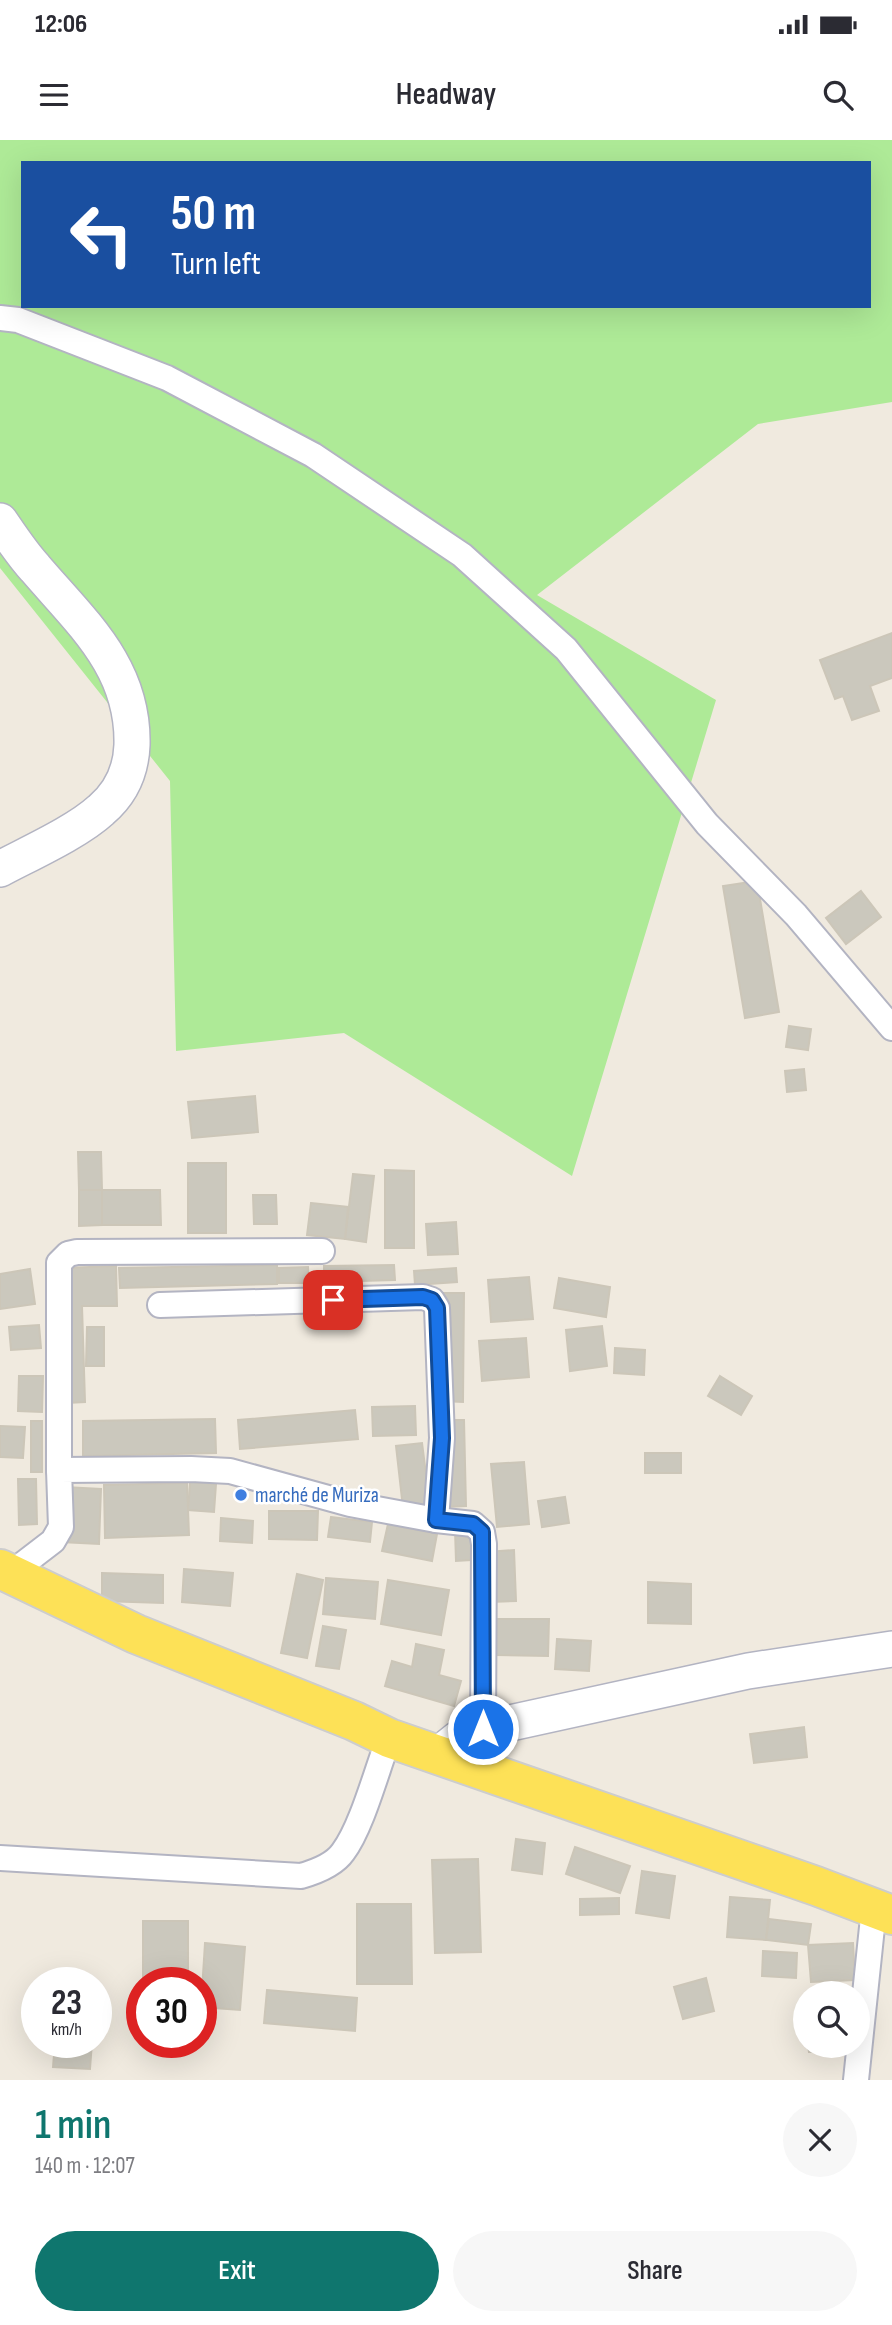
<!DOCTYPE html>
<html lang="en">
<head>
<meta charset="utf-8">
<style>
  body { margin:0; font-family:"Sofia Sans Condensed",sans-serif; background:#f7f7f7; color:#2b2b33; height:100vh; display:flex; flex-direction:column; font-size:26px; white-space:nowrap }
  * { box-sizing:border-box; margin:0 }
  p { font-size:23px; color:#7c7c81 }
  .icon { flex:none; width:38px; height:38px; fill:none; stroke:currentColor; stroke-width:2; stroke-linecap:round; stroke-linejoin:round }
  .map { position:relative; height:1940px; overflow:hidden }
  .details { display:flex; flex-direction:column; background:#fff; flex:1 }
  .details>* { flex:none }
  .banner { position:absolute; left:21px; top:21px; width:850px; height:147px; border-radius:0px; box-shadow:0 7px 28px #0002; background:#1a4fa0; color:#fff; overflow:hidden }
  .controls { position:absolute; left:793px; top:1841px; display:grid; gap:14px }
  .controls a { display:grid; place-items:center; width:77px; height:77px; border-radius:50%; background:#fff; box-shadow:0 7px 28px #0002; font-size:35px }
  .speed { position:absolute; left:21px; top:1827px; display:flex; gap:14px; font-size:35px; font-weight:700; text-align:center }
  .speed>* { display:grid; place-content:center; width:91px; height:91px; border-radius:50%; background:#fff; box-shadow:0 7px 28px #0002; line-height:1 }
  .speed small { font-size:18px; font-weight:400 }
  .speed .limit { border:10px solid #d22; background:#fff; color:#111 }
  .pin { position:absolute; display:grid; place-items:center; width:60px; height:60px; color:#fff; margin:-30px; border-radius:14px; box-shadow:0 4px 10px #0006 }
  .me { position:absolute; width:77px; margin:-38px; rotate:0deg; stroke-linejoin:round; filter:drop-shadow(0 0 5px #0008) }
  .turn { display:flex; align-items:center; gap:24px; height:147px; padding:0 35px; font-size:32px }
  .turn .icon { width:91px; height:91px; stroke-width:2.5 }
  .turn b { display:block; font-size:49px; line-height:60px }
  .round { display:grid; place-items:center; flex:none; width:74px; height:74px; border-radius:37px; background:#f7f7f7 }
  .headline { display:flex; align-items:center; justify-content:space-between; height:119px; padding:0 35px }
  h1 { font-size:42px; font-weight:600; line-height:52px; color:#0f766e }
  .action { display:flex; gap:14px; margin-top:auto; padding:14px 35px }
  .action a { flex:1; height:80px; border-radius:42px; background:#0f766e; color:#fff; font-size:28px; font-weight:600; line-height:80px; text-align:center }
  .action a+a { background:#f7f7f7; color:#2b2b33 }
  .status { display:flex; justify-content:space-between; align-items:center; height:49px; padding:0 35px; background:#fff; direction:ltr }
  .status svg { height:19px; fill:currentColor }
  header { display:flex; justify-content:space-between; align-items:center; height:91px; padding:0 35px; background:#fff; font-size:32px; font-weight:600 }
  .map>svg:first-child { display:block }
</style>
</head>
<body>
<div class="status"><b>12:06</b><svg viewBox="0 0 49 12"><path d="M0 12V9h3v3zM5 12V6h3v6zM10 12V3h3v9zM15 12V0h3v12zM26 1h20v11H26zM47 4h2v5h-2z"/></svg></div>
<header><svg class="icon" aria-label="menu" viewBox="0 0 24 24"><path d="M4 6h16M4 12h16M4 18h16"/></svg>Headway<svg class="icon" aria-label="search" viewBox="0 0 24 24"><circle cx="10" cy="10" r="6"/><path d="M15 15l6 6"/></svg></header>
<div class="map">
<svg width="892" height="1940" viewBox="0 0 892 1940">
  <rect width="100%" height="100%" fill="#f0eadf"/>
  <path fill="#aeea97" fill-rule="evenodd" d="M0 0H892V262L758 284 537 455 716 560 572 1036 344 893 176 911 170 641 0 428ZM23 23H870V166H23Z"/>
  <g fill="#cbc8bd" stroke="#ccc6b8" stroke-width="2">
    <polygon points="892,493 892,538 870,546 879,571 852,580 843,556 835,559 820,520"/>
    <polygon points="757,741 779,872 745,878 723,746"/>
    <polygon points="861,751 881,777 846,804 826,778"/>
    <polygon points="789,886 811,889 808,910 786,907"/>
    <polygon points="804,929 806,950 787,952 785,931"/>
    <polygon points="255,956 258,992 192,998 188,962"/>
    <polygon points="78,1012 101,1012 102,1050 79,1050"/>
    <rect x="188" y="1023" width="38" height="70"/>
    <polygon points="385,1030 414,1031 414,1108 385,1108"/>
    <polygon points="353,1034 374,1036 366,1102 345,1099"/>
    <polygon points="79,1050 102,1050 102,1085 79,1086"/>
    <polygon points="102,1050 160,1050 161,1085 102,1085"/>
    <polygon points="253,1055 276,1055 277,1084 254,1084"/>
    <polygon points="311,1063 348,1067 345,1099 307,1095"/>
    <polygon points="456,1082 458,1114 428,1115 426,1084"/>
    <polygon points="277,1125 277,1144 120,1148 119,1128"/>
    <polygon points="394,1125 395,1140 324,1142 324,1126"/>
    <polygon points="116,1126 117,1166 82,1166 85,1262 67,1263 63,1128"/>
    <polygon points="308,1127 309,1143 279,1143 279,1128"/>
    <polygon points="456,1128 457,1142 415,1145 414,1131"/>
    <polygon points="30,1129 35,1164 0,1169 0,1134"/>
    <polygon points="529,1137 533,1179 491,1182 488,1140"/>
    <polygon points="559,1138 610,1147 606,1177 554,1168"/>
    <polygon points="443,1153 464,1153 463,1262 442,1261"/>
    <polygon points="39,1185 41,1208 11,1210 9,1187"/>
    <polygon points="602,1186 607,1226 570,1231 566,1190"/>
    <polygon points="87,1187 104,1187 104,1226 86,1226"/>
    <polygon points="526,1198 529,1237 482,1241 479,1201"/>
    <polygon points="615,1208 645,1210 644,1235 614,1233"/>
    <polygon points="19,1236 43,1236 42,1272 18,1271"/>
    <polygon points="720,1236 752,1256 741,1275 708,1256"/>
    <polygon points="415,1266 416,1295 373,1296 372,1267"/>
    <polygon points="355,1270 358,1299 240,1309 238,1280"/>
    <polygon points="215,1279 216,1313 83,1316 83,1281"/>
    <polygon points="442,1280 464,1280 466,1366 445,1367"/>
    <rect x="31" y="1281" width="11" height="51"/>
    <polygon points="0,1286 25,1287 23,1318 0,1317"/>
    <polygon points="422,1303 430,1365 403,1368 396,1306"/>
    <rect x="645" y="1313" width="36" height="20"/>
    <polygon points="524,1322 529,1384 497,1387 491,1324"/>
    <polygon points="18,1339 36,1339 37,1384 19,1385"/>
    <polygon points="190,1342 216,1344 214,1372 188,1370"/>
    <polygon points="187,1343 189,1395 105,1398 104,1345"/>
    <polygon points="64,1347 101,1349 99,1404 61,1402"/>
    <polygon points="565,1357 569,1383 542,1387 538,1361"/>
    <polygon points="269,1371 318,1371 317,1400 269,1399"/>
    <polygon points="331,1377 372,1382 370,1402 328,1397"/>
    <polygon points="221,1378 253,1381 252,1403 220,1401"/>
    <polygon points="388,1384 437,1394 432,1421 382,1411"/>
    <polygon points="455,1390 471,1390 471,1420 456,1421"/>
    <polygon points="514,1410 516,1461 490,1462 487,1412"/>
    <polygon points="184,1429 233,1433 230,1466 182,1462"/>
    <polygon points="102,1433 163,1435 163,1463 102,1461"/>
    <polygon points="297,1434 323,1440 307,1518 281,1513"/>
    <polygon points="326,1438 378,1442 375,1479 323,1474"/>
    <polygon points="388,1440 449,1450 441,1495 381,1484"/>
    <polygon points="648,1442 691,1444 691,1484 648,1483"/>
    <polygon points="497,1479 549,1479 548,1516 496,1515"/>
    <polygon points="323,1486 346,1490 339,1529 316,1526"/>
    <polygon points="557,1499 591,1501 589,1531 555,1529"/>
    <polygon points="416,1504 444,1510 439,1535 461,1541 454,1566 385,1546 392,1521 412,1527"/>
    <polygon points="804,1587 807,1617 754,1623 750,1594"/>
    <polygon points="516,1699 545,1703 542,1734 512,1730"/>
    <polygon points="575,1707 630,1726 620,1753 566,1734"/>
    <polygon points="478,1719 481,1812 435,1813 432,1720"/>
    <polygon points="642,1731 675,1736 669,1778 636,1773"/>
    <polygon points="730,1757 770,1760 766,1800 727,1797"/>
    <polygon points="619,1758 619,1774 580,1775 580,1759"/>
    <polygon points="357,1764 411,1764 412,1844 357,1844"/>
    <polygon points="769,1779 811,1784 808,1805 766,1800"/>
    <rect x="143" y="1781" width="45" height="62"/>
    <polygon points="205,1803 245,1807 240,1870 201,1867"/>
    <polygon points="853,1803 855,1840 811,1842 808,1805"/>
    <polygon points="763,1811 797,1813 796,1838 762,1836"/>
    <polygon points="706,1838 714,1871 683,1879 674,1847"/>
    <polygon points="267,1850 357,1858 355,1891 264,1883"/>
    <polygon points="55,1902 92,1902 90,1929 53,1927"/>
    <polygon points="808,1906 846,1906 846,1910 809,1912"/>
  </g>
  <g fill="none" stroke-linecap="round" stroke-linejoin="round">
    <g stroke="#b3b4c2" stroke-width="28">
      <g id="street">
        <polyline points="0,178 18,180 167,238 313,315 462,415 566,509 707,684 796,775 892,888"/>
        <polyline points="160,1165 423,1157 432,1160 437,1168 442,1298 436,1380"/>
        <polyline points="59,1330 59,1123 68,1114 77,1112 322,1111"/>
        <polyline points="10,1434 53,1401 61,1387 59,1330 191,1329 230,1331 350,1364 436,1380 473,1384 482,1392 484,1404 483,1589"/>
        <path d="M0 1718 301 1736C315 1732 334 1725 343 1712 362 1687 377 1629 389 1598"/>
        <polyline points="856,1940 874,1768"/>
      </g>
    </g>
    <g stroke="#b3b4c2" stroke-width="38">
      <g id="secondary">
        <path d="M0 381C11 397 22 414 35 428 82 483 134 527 132 605 131 631 121 653 101 670 77 692 30 713 0 729"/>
        <polyline points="438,1615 458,1599 483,1589 748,1531 892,1509"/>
      </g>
    </g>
    <g stroke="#cdcdcd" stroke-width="42">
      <polyline id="primary" points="0,1429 136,1494 354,1581 389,1598 816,1746 892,1775"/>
    </g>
    <use href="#street" stroke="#fff" stroke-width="24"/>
    <use href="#secondary" stroke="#fff" stroke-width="35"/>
    <use href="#primary" stroke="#fde157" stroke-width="38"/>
  </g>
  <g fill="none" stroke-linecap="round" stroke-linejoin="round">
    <g stroke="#114b97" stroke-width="18">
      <polyline id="route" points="333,1160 423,1157 432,1160 437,1168 442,1298 436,1380 473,1384 482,1392 483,1589"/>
    </g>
    <use href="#route" stroke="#1a73e8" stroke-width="12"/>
  </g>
  <circle fill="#3f7fe0" stroke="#fff" stroke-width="2.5" cx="241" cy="1355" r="7"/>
  <g text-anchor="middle" stroke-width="5" stroke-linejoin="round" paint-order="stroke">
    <g font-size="21" fill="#366cbe" stroke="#fff" text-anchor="start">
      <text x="255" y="1362">marché de Muriza</text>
    </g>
  </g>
</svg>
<div class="controls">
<a><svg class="icon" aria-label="search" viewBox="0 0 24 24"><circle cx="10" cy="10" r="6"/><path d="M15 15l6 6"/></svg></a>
</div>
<div class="speed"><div>23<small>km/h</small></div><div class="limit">30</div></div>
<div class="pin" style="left:333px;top:1160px;background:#d93025"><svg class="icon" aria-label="arrive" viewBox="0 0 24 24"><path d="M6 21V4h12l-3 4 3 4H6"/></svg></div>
<svg class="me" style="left:483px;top:1589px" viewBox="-20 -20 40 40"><circle r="17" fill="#1a73e8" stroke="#fff" stroke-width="3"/><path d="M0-11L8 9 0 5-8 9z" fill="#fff"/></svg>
<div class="banner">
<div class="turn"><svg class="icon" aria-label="left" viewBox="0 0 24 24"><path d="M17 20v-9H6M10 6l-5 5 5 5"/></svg><div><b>50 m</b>Turn left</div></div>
</div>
</div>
<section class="details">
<div class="headline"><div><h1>1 min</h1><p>140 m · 12:07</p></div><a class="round"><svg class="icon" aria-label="close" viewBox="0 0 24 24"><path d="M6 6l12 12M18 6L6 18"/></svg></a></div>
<div class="action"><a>Exit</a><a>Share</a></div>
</section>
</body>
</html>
